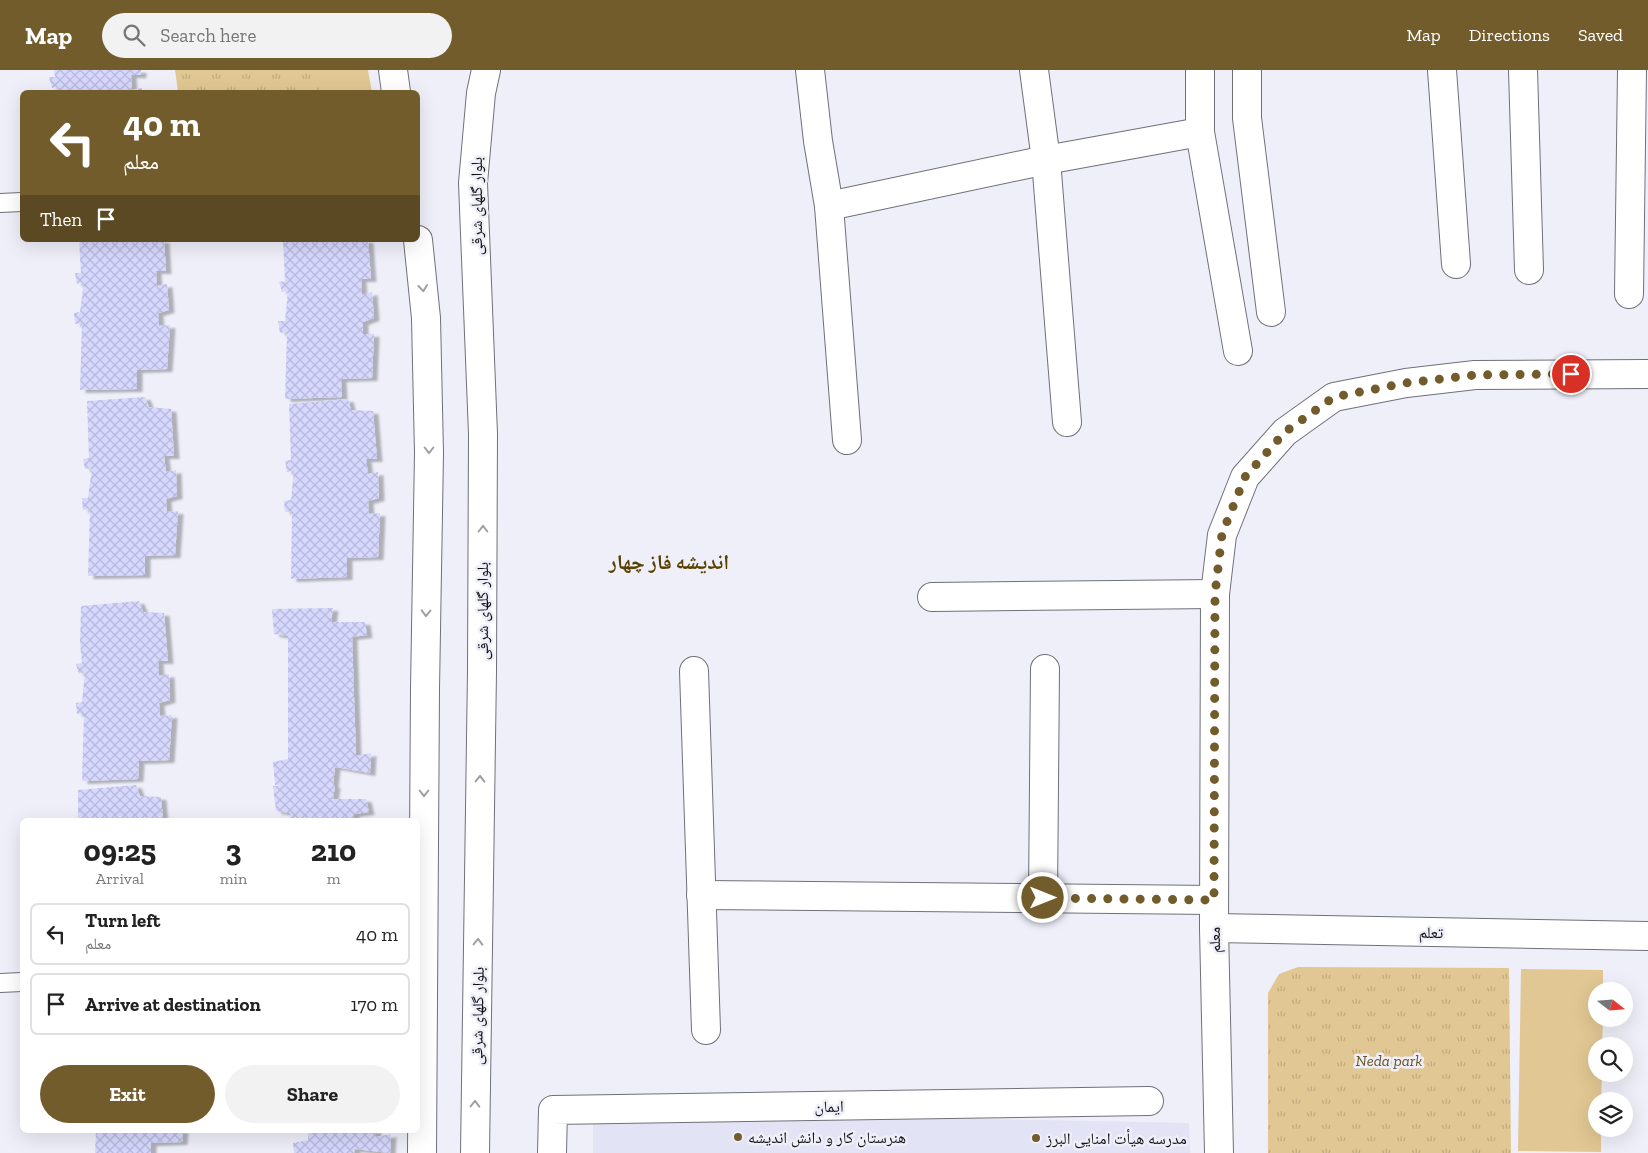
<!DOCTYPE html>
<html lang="en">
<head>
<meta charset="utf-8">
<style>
  body { margin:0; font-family:"Zilla Slab","Noto Naskh Arabic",serif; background:#f2f2f2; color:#222; height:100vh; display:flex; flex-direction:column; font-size:19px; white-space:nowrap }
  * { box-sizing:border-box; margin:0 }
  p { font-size:16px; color:#767676 }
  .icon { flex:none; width:28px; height:28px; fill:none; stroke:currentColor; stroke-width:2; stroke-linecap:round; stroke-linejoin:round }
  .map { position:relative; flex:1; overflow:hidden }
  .drawer { position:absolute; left:20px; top:748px; width:400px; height:315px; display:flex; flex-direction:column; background:#fff; border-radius:8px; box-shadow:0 5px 20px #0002 }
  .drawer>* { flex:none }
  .banner { position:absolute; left:20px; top:20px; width:400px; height:152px; border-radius:8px; box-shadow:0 5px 20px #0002; background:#725c2c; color:#fff; overflow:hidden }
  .needle { width:32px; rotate:107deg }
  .buttons { position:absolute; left:1588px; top:912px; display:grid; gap:10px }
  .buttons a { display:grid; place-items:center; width:45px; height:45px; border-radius:50%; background:#fff; box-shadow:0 5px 20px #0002; font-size:25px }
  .pin { position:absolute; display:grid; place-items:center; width:42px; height:42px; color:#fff; margin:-21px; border:2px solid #fff; border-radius:50%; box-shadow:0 1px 5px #0007 }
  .me { position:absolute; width:55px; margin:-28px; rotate:90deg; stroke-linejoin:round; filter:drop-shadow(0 0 4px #0008) }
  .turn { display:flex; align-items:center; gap:18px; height:105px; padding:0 20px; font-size:22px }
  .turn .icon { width:65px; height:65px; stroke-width:2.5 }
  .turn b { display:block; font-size:35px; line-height:42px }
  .then { display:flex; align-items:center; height:48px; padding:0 20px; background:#0003; gap:10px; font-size:19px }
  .eta { display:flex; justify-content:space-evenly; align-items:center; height:85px; text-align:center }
  .eta b { font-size:30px; font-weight:700; line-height:35px }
  .primary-button { display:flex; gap:10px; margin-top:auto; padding:10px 20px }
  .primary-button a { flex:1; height:58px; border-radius:30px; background:#725c2c; color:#fff; font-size:20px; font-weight:700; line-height:58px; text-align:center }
  .primary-button a+a { background:#f2f2f2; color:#222 }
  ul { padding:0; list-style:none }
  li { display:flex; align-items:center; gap:15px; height:62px; margin:0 10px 8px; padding:0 10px; border:2px solid #e0e0e0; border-radius:8px }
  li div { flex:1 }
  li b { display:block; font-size:19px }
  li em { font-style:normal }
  header { display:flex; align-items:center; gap:30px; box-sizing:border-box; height:70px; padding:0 25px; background:#725c2c; color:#fff }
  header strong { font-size:24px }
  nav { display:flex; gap:28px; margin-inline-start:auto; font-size:18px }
  .search { width:350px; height:45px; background:#f2f2f2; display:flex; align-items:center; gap:12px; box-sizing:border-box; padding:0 18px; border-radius:28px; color:#767676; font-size:19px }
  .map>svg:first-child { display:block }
</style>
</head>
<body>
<header>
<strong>Map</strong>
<div class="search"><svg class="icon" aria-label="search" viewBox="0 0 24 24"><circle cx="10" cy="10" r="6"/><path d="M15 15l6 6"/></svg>Search here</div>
<nav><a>Map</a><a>Directions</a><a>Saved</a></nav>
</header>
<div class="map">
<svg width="1648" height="1083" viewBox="0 0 1648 1083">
  <defs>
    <pattern id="park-tufts" width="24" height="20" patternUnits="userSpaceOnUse" patternTransform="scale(1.25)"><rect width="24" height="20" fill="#e1c793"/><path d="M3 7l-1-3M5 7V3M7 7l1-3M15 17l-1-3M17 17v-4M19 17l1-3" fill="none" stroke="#c0aa7e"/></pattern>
    <pattern id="building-cross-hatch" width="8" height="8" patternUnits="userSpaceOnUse" patternTransform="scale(1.25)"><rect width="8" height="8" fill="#d7d8ff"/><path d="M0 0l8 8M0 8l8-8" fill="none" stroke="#b8b8da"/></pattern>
    <filter id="shadow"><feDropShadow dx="5.5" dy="3" stdDeviation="1" flood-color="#0004"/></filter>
  </defs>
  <rect width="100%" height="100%" fill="#eeeff9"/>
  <polygon fill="#e2e3f4" points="883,1047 1189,1053 1190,1083 593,1083 593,1051"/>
  <g fill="#e1c793">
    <polygon points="299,0 368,0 372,22 306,22"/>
    <polygon points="1521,899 1603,900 1603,921 1596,921 1596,949 1603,949 1602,976 1596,976 1596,1004 1602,1004 1601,1031 1596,1031 1596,1059 1601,1059 1601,1082 1518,1081"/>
  </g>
  <g fill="url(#park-tufts)">
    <polygon points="175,0 314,0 321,22 178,22"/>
    <polygon points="1298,897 1509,898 1511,1083 1268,1083 1268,923 1279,904"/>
  </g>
  <g fill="url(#building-cross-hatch)" filter="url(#shadow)">
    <polygon points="54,0 141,0 141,5 131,5 132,20 142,18 142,22 57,22 58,16 52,18 49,7 55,7"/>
    <polygon points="79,170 164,170 166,201 156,201 157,216 167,214 169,240 158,243 159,256 170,255 167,299 137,300 137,319 80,320 82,253 75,254 74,243 80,242 84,212 77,214 75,203 81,203"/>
    <polygon points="283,170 368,170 371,209 361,209 362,225 372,222 374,248 363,252 363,264 374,264 372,308 341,309 342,327 285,329 287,262 280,263 278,251 285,251 288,221 282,222 279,212 285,211"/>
    <polygon points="145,327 149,337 171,339 174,386 164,386 166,402 176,400 177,426 166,429 167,442 178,441 175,485 145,486 145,505 88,506 90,439 83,440 82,428 88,428 92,398 85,399 83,389 89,388 87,331"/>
    <polygon points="348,329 351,340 373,341 377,389 366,389 368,404 378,402 379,428 368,431 369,444 380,443 378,487 347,488 347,507 291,509 292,441 285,442 284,431 291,430 294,400 287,402 285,391 291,390 289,334"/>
    <polygon points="139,531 143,542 164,543 168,591 158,591 159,606 169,604 170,630 159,633 160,646 172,645 169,690 139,691 138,709 82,711 84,644 77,644 76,633 82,632 85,602 79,604 76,594 82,593 80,573 81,536"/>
    <polygon points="333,538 331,552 365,552 367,565 352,567 356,686 371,683 370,703 335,697 333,715 335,715 333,729 366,729 369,742 354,744 354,750 290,750 290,743 276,741 273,716 288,715 275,715 273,692 288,689 288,566 274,564 272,539"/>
    <polygon points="136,715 140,726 161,727 163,750 78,750 78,720"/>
    <polygon points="96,1060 183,1060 182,1072 151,1073 151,1083 95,1083"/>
    <polygon points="308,1060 376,1060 376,1067 391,1064 390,1083 355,1079 354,1083 294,1083 293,1073 308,1070"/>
  </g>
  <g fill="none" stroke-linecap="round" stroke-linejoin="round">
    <g stroke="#70707a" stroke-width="20">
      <g id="service">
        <polyline points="0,133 22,132"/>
        <polyline points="0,913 22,912"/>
      </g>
    </g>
    <g stroke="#70707a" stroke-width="30">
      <g id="minor">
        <polyline points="810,0 818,71 829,136 847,370"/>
        <polyline points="1034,0 1046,90 1067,352"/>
        <polyline points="1200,0 1200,62 1238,281"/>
        <polyline points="1247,0 1247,48 1271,242"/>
        <polyline points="1442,0 1456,194"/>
        <polyline points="1523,0 1529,200"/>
        <polyline points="829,136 1046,90 1200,62"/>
        <polyline points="1629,224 1632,0"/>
        <polyline points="932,527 1215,524"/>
        <polyline points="694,601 706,960"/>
        <polyline points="701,825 1214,830"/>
        <polyline points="1043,828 1045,599"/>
        <polyline points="1214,858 1648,866"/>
        <polyline points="552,1083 553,1040 1149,1031"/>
        <polyline points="1219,1083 1214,858 1215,524 1222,465 1245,407 1285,362 1334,327 1406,313 1475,305 1648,304"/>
      </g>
    </g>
    <g stroke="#70707a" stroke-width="30">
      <g id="secondary">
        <polyline points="393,0 396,22"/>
        <polyline points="418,170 426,248 429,383 425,619 422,1083"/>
        <polyline points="475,1083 482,601 483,364 473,113 481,23 486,0"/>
      </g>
    </g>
    <use href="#service" stroke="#fff" stroke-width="18"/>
    <use href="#minor" stroke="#fff" stroke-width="28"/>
    <use href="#secondary" stroke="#fff" stroke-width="28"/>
  </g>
  <defs><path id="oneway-chevron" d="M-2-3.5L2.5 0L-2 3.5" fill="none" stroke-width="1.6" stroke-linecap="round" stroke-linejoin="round" transform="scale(1.25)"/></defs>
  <g stroke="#a0a0a1">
    <use href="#oneway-chevron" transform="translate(423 218) rotate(84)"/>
    <use href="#oneway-chevron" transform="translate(429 380) rotate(90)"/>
    <use href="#oneway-chevron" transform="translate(483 459) rotate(-90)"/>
    <use href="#oneway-chevron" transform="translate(426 543) rotate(91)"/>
    <use href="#oneway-chevron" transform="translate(480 709) rotate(-89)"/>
    <use href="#oneway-chevron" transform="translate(424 723) rotate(90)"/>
    <use href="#oneway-chevron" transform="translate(478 872) rotate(-89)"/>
    <use href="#oneway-chevron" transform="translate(475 1034) rotate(-89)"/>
  </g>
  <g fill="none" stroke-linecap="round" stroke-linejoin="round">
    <polyline stroke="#725c2c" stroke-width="9" stroke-dasharray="0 16.2" points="1043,828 1214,830 1215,524 1222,464 1245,407 1285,362 1334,327 1406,313 1475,305 1571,304"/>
  </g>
  <g fill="#725c2c" stroke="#eeeff9" stroke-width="2">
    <circle cx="738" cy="1067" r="5"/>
    <circle cx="1036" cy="1068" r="5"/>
  </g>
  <g text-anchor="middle" stroke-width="5" stroke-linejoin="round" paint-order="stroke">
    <g font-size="16" fill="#121215" stroke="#eeeff9">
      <text transform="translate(476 136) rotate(-90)" y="6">بلوار گلهای شرقی</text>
      <text transform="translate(482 541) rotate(-90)" y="6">بلوار گلهای شرقی</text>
      <text transform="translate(1431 862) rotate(1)" y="6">تعلم</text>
      <text transform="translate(1214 870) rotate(-91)" y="6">معلم</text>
      <text transform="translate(477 946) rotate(-89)" y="6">بلوار گلهای شرقی</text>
      <text transform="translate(829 1036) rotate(-1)" y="6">ایمان</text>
    </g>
    <g font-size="16" font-style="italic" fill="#685322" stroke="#eeeff9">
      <text x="1389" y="996">Neda park</text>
    </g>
    <g font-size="16" fill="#121215" stroke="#eeeff9" text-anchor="start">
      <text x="748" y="1073">هنرستان کار و دانش اندیشه</text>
      <text x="1046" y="1074">مدرسه هیأت امنایی البرز</text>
    </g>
    <g font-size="21" font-weight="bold" fill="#584100" stroke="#eeeff9">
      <text x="669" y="499">اندیشه فاز چهار</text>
    </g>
  </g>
</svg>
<div class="buttons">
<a><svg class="needle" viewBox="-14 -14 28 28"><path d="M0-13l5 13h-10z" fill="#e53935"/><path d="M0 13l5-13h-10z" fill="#767676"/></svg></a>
<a><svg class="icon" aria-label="search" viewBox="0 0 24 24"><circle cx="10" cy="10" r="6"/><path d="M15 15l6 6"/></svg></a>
<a><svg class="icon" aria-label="layers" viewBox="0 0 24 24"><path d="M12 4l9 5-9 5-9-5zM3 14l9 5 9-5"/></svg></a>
</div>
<div class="pin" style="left:1571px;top:304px;background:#d93025"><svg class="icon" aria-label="arrive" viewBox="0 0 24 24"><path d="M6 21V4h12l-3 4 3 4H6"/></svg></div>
<svg class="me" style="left:1043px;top:828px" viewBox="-20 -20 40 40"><circle r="17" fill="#725c2c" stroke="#fff" stroke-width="3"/><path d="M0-11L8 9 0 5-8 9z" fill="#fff"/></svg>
<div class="banner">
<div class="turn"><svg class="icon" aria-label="left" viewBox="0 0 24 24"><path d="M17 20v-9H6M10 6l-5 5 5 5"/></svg><div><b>40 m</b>معلم</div></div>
<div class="then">Then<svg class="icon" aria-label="arrive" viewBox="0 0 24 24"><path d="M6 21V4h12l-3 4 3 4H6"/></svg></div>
</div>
<section class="drawer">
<div class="eta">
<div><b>09:25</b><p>Arrival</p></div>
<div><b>3</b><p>min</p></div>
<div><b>210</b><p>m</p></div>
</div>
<ul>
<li><svg class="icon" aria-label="left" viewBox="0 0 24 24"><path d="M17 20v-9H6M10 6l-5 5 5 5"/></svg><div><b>Turn left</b><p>معلم</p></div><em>40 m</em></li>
<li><svg class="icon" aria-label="arrive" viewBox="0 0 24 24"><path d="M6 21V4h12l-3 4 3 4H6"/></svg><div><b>Arrive at destination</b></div><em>170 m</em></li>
</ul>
<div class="primary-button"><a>Exit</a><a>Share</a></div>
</section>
</div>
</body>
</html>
